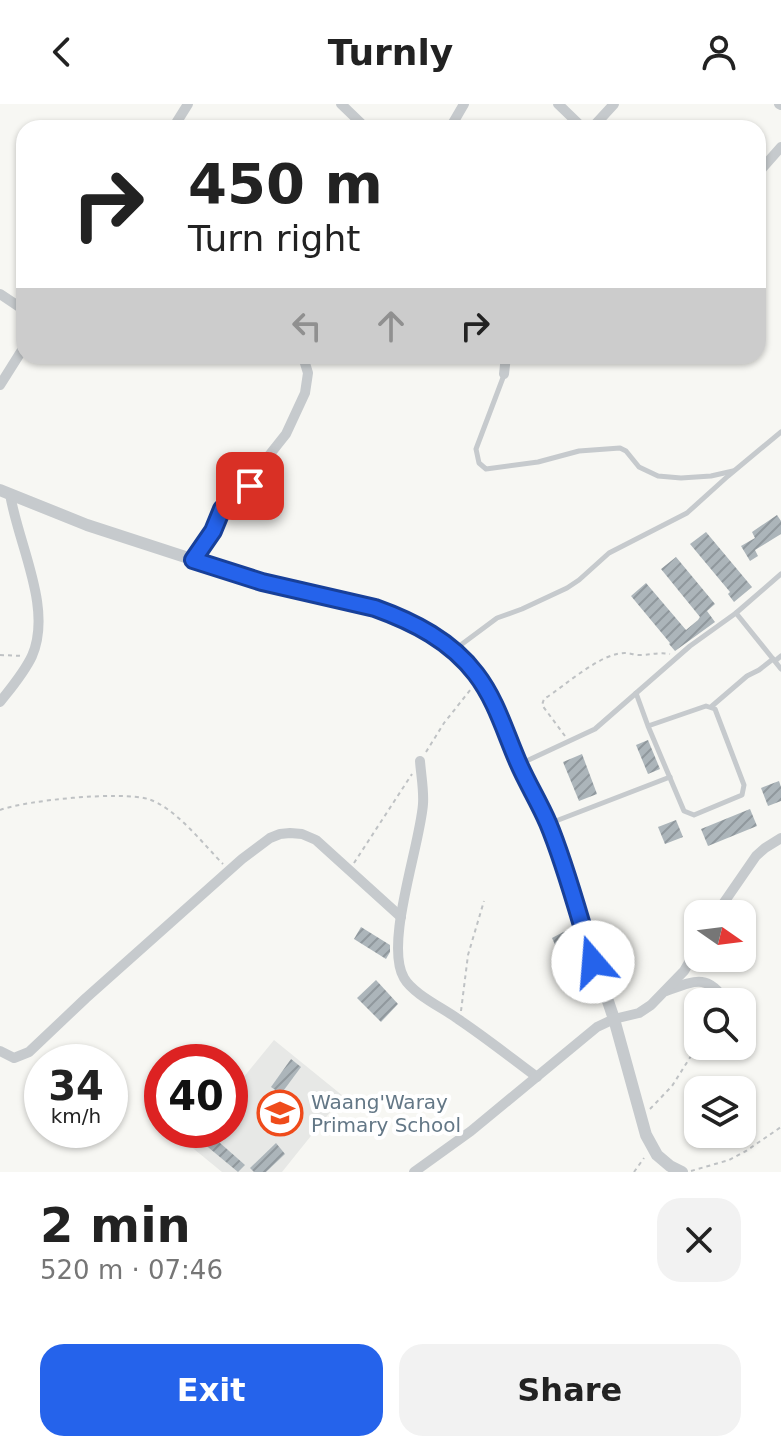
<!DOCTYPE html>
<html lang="en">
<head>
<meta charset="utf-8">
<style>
  body { margin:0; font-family:"DejaVu Sans",sans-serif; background:#f2f2f2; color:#222; height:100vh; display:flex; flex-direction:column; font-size:30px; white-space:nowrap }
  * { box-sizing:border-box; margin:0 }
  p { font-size:26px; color:#767676 }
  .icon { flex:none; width:44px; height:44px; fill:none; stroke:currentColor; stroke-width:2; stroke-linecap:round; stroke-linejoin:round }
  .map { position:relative; height:1068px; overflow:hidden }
  .details { display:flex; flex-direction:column; background:#fff; flex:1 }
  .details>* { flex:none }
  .top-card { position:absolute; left:16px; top:16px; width:750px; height:244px; border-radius:24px; box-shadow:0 2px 6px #0004; background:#fff; color:#222; overflow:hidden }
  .needle { width:52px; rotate:104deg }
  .fabs { position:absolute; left:684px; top:796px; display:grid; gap:16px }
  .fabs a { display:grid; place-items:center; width:72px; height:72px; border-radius:16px; background:#fff; box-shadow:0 2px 6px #0004; font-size:40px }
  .speed { position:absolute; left:24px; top:940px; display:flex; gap:16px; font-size:40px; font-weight:700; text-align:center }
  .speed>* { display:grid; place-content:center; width:104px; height:104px; border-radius:50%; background:#fff; box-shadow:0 2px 6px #0004; line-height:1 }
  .speed small { font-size:20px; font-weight:400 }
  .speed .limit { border:12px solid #d22; background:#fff; color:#111 }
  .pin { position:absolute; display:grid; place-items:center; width:68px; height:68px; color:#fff; margin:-34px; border-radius:16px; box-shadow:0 4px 12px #0006 }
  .me { position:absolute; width:88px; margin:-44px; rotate:342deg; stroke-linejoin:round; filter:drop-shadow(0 0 6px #0008) }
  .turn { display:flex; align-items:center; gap:28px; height:168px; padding:0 40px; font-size:36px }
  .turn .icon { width:104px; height:104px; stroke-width:2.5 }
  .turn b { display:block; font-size:56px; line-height:68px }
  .lanes { display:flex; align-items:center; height:76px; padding:0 40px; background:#0003; justify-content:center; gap:40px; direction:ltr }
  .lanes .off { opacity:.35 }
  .round { display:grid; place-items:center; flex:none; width:84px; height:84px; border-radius:24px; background:#f2f2f2 }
  .summary { display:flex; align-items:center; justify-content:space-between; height:136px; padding:0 40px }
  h1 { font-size:48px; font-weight:700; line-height:60px }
  .primary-button { display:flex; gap:16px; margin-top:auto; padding:16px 40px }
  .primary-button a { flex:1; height:92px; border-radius:24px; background:#2563eb; color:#fff; font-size:32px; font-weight:700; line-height:92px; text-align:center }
  .primary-button a+a { background:#f2f2f2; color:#222 }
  header { display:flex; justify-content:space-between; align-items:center; height:104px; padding:0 40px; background:#fff; font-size:36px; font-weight:700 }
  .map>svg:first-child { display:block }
</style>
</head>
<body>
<header><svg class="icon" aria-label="back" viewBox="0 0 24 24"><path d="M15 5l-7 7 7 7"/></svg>Turnly<svg class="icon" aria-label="person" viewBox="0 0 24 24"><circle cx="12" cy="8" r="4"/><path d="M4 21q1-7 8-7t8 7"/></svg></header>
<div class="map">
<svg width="781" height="1068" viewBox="0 0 781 1068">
  <defs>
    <pattern id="building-hatch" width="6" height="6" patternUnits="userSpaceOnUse" patternTransform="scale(2)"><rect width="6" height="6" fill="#acb5ba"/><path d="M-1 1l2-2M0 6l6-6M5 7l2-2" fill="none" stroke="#90989d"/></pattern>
  </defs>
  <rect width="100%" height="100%" fill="#f7f7f3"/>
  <polygon fill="#e7e8e6" points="274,936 343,992 282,1068 222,1068 189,1041 201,1026 230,1026 230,990"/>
  <g fill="url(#building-hatch)">
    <polygon points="777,411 781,417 781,430 755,446 758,452 750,457 741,442 755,434 752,428"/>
    <polygon points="706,428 752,483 734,498 728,490 730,488 690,440"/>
    <polygon points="676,453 715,500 707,507 715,518 675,547 669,540 670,539 631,492 646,479 686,526 698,516 700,513 661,465"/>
    <polygon points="648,636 660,665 648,670 636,641"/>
    <polygon points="582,650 597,690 579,697 563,658"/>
    <polygon points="779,677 781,683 781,697 768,702 761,684"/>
    <polygon points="750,705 757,722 708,742 701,725"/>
    <polygon points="676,716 683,733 665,740 658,723"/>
    <polygon points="361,823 390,841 390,848 386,855 354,835"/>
    <polygon points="569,825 580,847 562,856 552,834"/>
    <polygon points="376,876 398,900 381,918 357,894"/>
    <polygon points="291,955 301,963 281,990 271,983"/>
    <polygon points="211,1031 245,1061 238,1068 203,1039"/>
    <polygon points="276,1039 285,1050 266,1068 254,1068 250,1064"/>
  </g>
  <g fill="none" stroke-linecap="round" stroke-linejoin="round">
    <g stroke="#bfc2c4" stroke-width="2" stroke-dasharray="4 4" stroke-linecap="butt">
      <polyline points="0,551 23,552"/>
      <path d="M565 632 542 601 544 595C565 582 601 548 626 549 630 549 634 551 639 551 650 551 659 548 670 550"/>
      <polyline points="426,648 444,619 471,585"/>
      <path d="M0 706C27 696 121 687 148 695 175 703 204 741 223 760"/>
      <polyline points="354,759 412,670"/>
      <polyline points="461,907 468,851 484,797"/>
      <polyline points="650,1005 672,982 698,941"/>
      <polyline points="691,1067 729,1056 746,1047 781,1023"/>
      <polyline points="634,1068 644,1054"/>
    </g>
    <g stroke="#c6cacd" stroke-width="5">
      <polyline points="504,271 476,345 479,359 486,365 538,358 579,347 620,344 626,347 639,363 658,372 681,374 711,372 733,367"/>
      <polyline points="736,509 781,565"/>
      <polyline points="454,546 497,514 522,505 567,484 579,476 609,449 687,409 728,372 781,328"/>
      <polyline points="775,557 781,552"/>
      <polyline points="636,589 648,622 684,707 694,711 742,691 744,681 715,605 706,602 648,622"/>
      <polyline points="712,602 747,572 759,566 773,555"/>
      <polyline points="520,660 595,625 690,542 736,509 781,470"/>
      <polyline points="548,720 670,673"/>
    </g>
    <g stroke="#c6cacd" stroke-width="10">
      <polyline points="341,0 366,24"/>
      <polyline points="558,0 583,24"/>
      <polyline points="779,0 781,1"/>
      <polyline points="173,24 188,0"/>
      <polyline points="450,24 464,0"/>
      <polyline points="592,24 614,0"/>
      <polyline points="758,69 781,43"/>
      <polyline points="0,190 24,206"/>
      <path d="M389 252C398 256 405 256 414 252"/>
      <polyline points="504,270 506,252"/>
      <polyline points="0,281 24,243"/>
      <polyline points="193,456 213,427 222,405 246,387 263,359 286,330 305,289 308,269 304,256 299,252"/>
      <path d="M0 598C11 584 24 569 32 552 53 504 18 440 10 390"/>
      <path d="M420 657C421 671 424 686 423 700 420 742 384 840 404 874 413 890 443 904 458 915 485 933 510 953 537 973"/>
      <polyline points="716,810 756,752 765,744 781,734"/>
      <path d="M666 887C694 877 708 869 726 898"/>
      <polyline points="0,947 14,954 29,948 86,894 242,755 270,734 280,730 290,729 302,730 316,736 401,813"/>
      <polyline points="414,1068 471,1027 597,923 614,915 639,909 651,901 684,867 698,843"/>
    </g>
    <polyline stroke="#c6cacd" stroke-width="12" points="0,386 87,421 262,478 375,504 390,509 444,537 475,569 495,600 519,660 548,720 614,915 646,1031 657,1051 670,1062 682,1068"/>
  </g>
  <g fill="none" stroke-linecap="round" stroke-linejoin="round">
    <g stroke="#184099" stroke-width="20">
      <path id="route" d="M250 382 246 387 222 405 213 427 193 456 262 478 375 504C414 518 451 537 476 570 496 596 505 628 518 658 527 679 539 698 548 719 566 762 579 813 593 858"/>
    </g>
    <use href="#route" stroke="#2563eb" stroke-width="14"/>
  </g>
  <defs>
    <g id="school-ring" transform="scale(2.3)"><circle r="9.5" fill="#fff" stroke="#ef4b1b" stroke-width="1.5"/><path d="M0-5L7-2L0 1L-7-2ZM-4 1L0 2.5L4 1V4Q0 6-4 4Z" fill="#ef4b1b"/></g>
  </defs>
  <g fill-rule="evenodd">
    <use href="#school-ring" x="280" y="1009"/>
  </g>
  <g text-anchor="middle" stroke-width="8" stroke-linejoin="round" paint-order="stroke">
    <g font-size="20" fill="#637786" stroke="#fff" text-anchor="start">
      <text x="311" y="1005">Waang'Waray<tspan x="311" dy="23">Primary School</tspan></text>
    </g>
  </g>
</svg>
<div class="fabs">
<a><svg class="needle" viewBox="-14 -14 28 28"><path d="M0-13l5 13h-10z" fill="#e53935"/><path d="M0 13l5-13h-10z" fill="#767676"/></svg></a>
<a><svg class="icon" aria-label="search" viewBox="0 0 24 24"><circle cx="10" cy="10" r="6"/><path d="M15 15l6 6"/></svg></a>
<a><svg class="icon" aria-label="layers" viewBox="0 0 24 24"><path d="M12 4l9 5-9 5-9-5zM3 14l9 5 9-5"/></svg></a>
</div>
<div class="speed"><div>34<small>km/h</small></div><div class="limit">40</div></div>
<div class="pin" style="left:250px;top:382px;background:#d93025"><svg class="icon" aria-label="arrive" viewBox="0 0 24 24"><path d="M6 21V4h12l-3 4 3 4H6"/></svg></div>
<svg class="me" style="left:593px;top:858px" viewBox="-20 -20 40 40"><circle r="19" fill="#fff"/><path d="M0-13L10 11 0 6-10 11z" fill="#2563eb"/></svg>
<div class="top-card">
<div class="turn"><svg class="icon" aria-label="right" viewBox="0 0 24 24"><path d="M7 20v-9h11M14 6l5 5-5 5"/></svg><div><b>450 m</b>Turn right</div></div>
<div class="lanes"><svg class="icon off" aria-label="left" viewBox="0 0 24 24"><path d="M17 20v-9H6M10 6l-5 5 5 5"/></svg><svg class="icon off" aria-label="ahead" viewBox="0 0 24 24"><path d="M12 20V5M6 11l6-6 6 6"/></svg><svg class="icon" aria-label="right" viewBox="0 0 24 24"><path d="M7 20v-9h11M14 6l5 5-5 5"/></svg></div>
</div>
</div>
<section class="details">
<div class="summary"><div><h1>2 min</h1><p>520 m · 07:46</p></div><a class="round"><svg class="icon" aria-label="close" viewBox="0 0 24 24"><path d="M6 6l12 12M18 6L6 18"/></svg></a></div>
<div class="primary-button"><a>Exit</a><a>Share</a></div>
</section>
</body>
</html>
